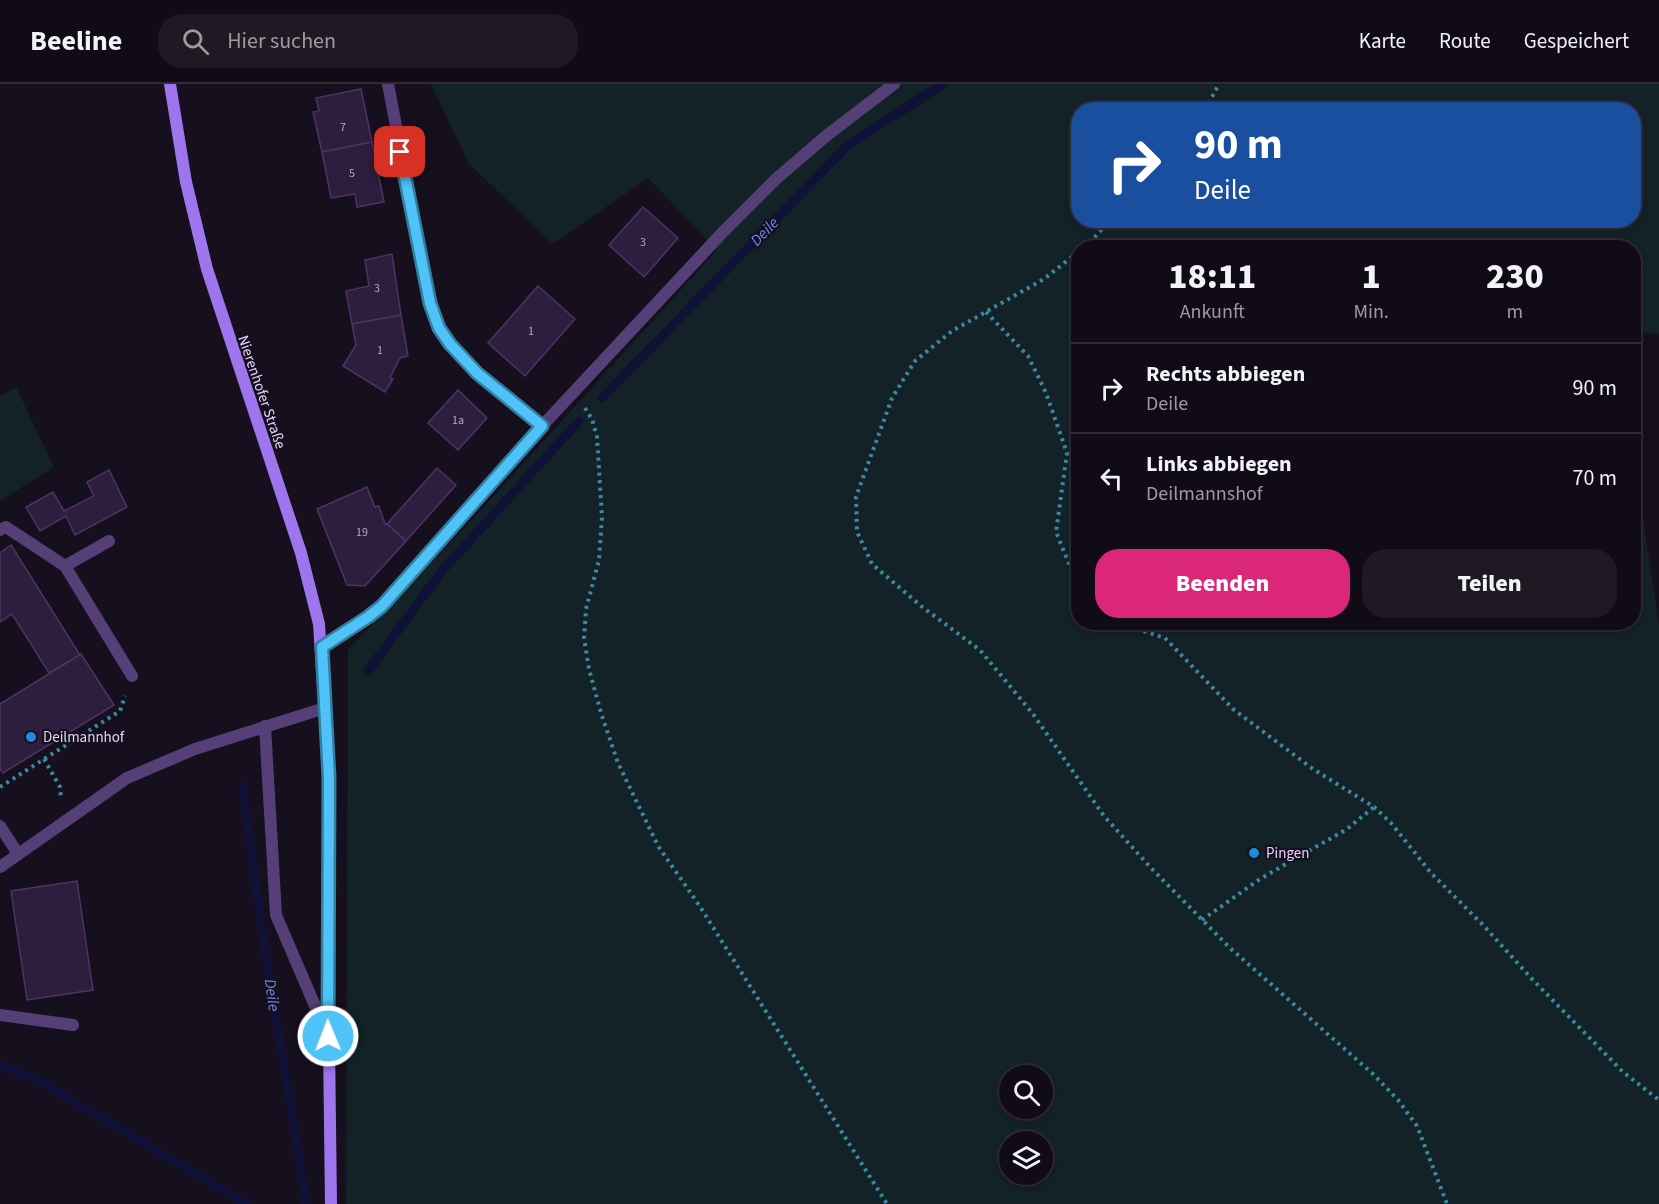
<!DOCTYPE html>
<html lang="de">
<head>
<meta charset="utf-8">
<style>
  body { margin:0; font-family:"Source Sans 3",sans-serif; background:#1e1923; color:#f1f3f6; height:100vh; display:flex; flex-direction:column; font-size:22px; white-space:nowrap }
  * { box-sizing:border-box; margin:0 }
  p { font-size:20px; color:#9c9ba1 }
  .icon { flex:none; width:33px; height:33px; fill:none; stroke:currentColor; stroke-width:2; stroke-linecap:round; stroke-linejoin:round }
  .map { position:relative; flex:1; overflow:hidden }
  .panel { position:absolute; left:1071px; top:156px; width:570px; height:390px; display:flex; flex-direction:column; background:#100b16; border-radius:24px; box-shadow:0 3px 9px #0003,0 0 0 2px #302b35 }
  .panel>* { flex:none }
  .guide { position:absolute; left:1071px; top:18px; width:570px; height:126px; border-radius:24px; box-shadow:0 3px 9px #0003,0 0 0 2px #302b35; background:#1a4fa0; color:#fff; overflow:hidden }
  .tools { position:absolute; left:999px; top:981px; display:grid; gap:12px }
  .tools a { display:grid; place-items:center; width:54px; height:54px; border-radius:50%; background:#100b16; box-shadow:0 3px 9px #0003,0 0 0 2px #302b35; font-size:30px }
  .pin { position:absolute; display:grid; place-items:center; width:51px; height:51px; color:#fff; margin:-26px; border-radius:12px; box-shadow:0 3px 9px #0006 }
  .me { position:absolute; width:66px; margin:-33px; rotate:359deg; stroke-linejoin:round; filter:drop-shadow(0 0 4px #0008) }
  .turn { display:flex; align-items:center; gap:21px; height:126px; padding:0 24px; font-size:27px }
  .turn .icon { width:78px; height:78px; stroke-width:2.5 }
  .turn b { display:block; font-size:42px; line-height:51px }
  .eta { display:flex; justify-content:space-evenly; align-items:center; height:102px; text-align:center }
  .eta b { font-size:36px; font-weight:800; line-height:42px }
  .primary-button { display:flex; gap:12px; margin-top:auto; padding:12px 24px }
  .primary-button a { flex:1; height:69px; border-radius:24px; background:#db2777; color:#fff; font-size:24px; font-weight:800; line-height:69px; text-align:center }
  .primary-button a+a { background:#1e1923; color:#f1f3f6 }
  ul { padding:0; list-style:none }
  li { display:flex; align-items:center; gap:18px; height:90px; padding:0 24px; border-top:2px solid #302b35 }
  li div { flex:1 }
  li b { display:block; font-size:22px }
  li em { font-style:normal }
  header { display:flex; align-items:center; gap:36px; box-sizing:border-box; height:84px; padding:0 30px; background:#100b16; border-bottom:2px solid #302b35 }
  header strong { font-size:28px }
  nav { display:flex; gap:33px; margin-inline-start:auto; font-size:21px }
  .search { width:420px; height:54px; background:#1e1923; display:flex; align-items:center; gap:15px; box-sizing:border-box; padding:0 21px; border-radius:24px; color:#9c9ba1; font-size:22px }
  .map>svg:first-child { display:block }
</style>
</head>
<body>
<header>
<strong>Beeline</strong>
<div class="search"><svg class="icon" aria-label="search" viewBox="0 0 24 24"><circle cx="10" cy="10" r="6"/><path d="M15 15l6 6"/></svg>Hier suchen</div>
<nav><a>Karte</a><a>Route</a><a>Gespeichert</a></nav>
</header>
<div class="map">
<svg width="1659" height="1120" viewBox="0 0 1659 1120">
  <rect width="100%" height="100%" fill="#160f1e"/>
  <g fill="#132227" fill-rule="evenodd">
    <path d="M431 0H1659V250L1634 247V164H1078V538H1634V372L1659 542V1120H346L348 566 480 427 716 167 703 151 648 94 553 160 469 80ZM1078 26H1634V136H1078ZM1010 992H1042V1024H1010ZM1010 1058H1042V1090H1010Z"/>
    <polygon points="16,303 54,383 0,417 0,312"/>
  </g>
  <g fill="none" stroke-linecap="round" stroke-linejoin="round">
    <g stroke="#0f1137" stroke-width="9">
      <polyline points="602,314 847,62 943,0"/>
      <polyline points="368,587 441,488 579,337"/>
      <polyline points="242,701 264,859 306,1117 304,1120"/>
      <polyline points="0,981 36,995 247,1120"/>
    </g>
  </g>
  <g fill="#2e1e3d" stroke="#4d3366" stroke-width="1.5">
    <polygon points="361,5 372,58 322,68 313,28 319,27 316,14"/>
    <polygon points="372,58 384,118 357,123 355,110 331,114 322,68"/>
    <polygon points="643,123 678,154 644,193 609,161"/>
    <polygon points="392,170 401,231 352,240 346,207 369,202 365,176"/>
    <polygon points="538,202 575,235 525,292 488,259"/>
    <polygon points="401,231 408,272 400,274 390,294 393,295 385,308 343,282 356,261 352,240"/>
    <polygon points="458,306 487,334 458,366 428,339"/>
    <polygon points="437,384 456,401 406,457 387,440"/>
    <polygon points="109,386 127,423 75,451 66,432 40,447 26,423 53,408 64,427 94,412 87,398"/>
    <polygon points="367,403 375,423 379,422 385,440 387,440 406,457 365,502 347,501 317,425"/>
    <polygon points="11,461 80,571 49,589 12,530 0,538 0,469"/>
    <polygon points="81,570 114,621 3,689 0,685 0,620"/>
    <polygon points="77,797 93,906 27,916 11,807"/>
  </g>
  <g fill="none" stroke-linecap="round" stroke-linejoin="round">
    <g stroke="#3d88a2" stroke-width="4" stroke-dasharray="3 4.5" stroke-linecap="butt">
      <polyline points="1205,26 1219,0"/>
      <polyline points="1084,164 1111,136"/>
      <polyline points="1078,168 1044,195 952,247 915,277 892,314 856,413 857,448 872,480 921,522 980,566 1033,630 1104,732 1151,784 1230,864 1373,990 1398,1016 1417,1042 1447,1120"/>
      <polyline points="986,228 1028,272 1046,309 1067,369 1056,448 1078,502"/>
      <polyline points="585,324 592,335 597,353 602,434 599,476 586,525 584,554 589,585 601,629 618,679 658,762 699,821 887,1120"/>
      <polyline points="1115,538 1165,554 1233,625 1313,685 1374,723 1391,739 1431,789 1482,840 1531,894 1623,988 1659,1016"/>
      <polyline points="44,675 60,703 61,715"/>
      <polyline points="0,703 120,627 125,612"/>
      <polyline points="1202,836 1260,795 1347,745 1374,723"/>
    </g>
    <g stroke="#544077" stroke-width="12">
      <polyline points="0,446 6,443 65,482 132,592"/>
      <polyline points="65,482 109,457"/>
      <polyline points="0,742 18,770"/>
      <polyline points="0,931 73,941"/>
    </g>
    <g stroke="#544077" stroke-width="12">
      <path d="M388 0 430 219C446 274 500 307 542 342"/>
      <polyline points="322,563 368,533 382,522 542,342 723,148 776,95 826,52 894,0"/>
      <polyline points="265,642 276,831 328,952"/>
      <polyline points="0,783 127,694 195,665 325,624"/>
    </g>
    <polyline stroke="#9e75ed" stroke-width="12" points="170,0 186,98 207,185 301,469 319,540 329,694 328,879 331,1120"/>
  </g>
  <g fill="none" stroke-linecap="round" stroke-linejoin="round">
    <g stroke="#337fa1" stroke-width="15">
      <polyline id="route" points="328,952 329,694 322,563 368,533 382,522 542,342 477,289 450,260 439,244 430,219 400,68"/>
    </g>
    <use href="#route" stroke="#4fc3f7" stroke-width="10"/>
  </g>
  <g fill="#1d8cda" stroke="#160f1e" stroke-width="2">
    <circle cx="31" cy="653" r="6"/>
    <circle cx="1254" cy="769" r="6"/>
  </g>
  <g text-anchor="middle" stroke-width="4.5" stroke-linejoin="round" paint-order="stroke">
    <g font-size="12" fill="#b6a5ca">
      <text x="343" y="47">7</text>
      <text x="352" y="93">5</text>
      <text x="643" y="162">3</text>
      <text x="377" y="208">3</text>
      <text x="531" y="251">1</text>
      <text x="380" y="270">1</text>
      <text x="458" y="340">1a</text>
      <text x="362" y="452">19</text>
    </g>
    <g font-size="15" fill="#e3d2f9" stroke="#160f1e">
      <text transform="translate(262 308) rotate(71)" y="5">Nierenhofer Straße</text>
    </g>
    <g font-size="15" fill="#e3d2f9" stroke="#160f1e" text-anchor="start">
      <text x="43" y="658">Deilmannhof</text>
      <text x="1266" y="774">Pingen</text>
    </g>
    <g font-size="16" font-style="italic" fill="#6e89ec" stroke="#160f1e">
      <text transform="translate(764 147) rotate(-46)" y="6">Deile</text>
      <text transform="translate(273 911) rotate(82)" y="6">Deile</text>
    </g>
  </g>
</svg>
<div class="tools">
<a><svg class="icon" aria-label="search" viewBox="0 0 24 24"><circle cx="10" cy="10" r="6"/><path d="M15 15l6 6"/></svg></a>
<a><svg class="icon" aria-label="layers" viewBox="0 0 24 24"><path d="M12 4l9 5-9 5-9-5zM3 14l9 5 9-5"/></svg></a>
</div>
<div class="pin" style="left:400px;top:68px;background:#d93025"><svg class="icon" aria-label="arrive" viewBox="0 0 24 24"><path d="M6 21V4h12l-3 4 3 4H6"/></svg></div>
<svg class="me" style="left:328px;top:952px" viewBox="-20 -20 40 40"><circle r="17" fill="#4fc3f7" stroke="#fff" stroke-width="3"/><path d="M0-11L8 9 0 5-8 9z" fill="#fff"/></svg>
<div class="guide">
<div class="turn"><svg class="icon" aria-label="right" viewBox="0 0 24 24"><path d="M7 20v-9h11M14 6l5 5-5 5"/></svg><div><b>90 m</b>Deile</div></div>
</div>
<section class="panel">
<div class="eta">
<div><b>18:11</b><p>Ankunft</p></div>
<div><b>1</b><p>Min.</p></div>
<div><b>230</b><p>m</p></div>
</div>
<ul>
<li><svg class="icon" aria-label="right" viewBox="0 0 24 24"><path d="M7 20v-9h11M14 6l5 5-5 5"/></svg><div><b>Rechts abbiegen</b><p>Deile</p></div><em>90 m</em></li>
<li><svg class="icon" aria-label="left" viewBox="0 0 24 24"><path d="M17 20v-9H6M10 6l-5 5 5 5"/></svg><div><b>Links abbiegen</b><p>Deilmannshof</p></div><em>70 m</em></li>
</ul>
<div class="primary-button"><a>Beenden</a><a>Teilen</a></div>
</section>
</div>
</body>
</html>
